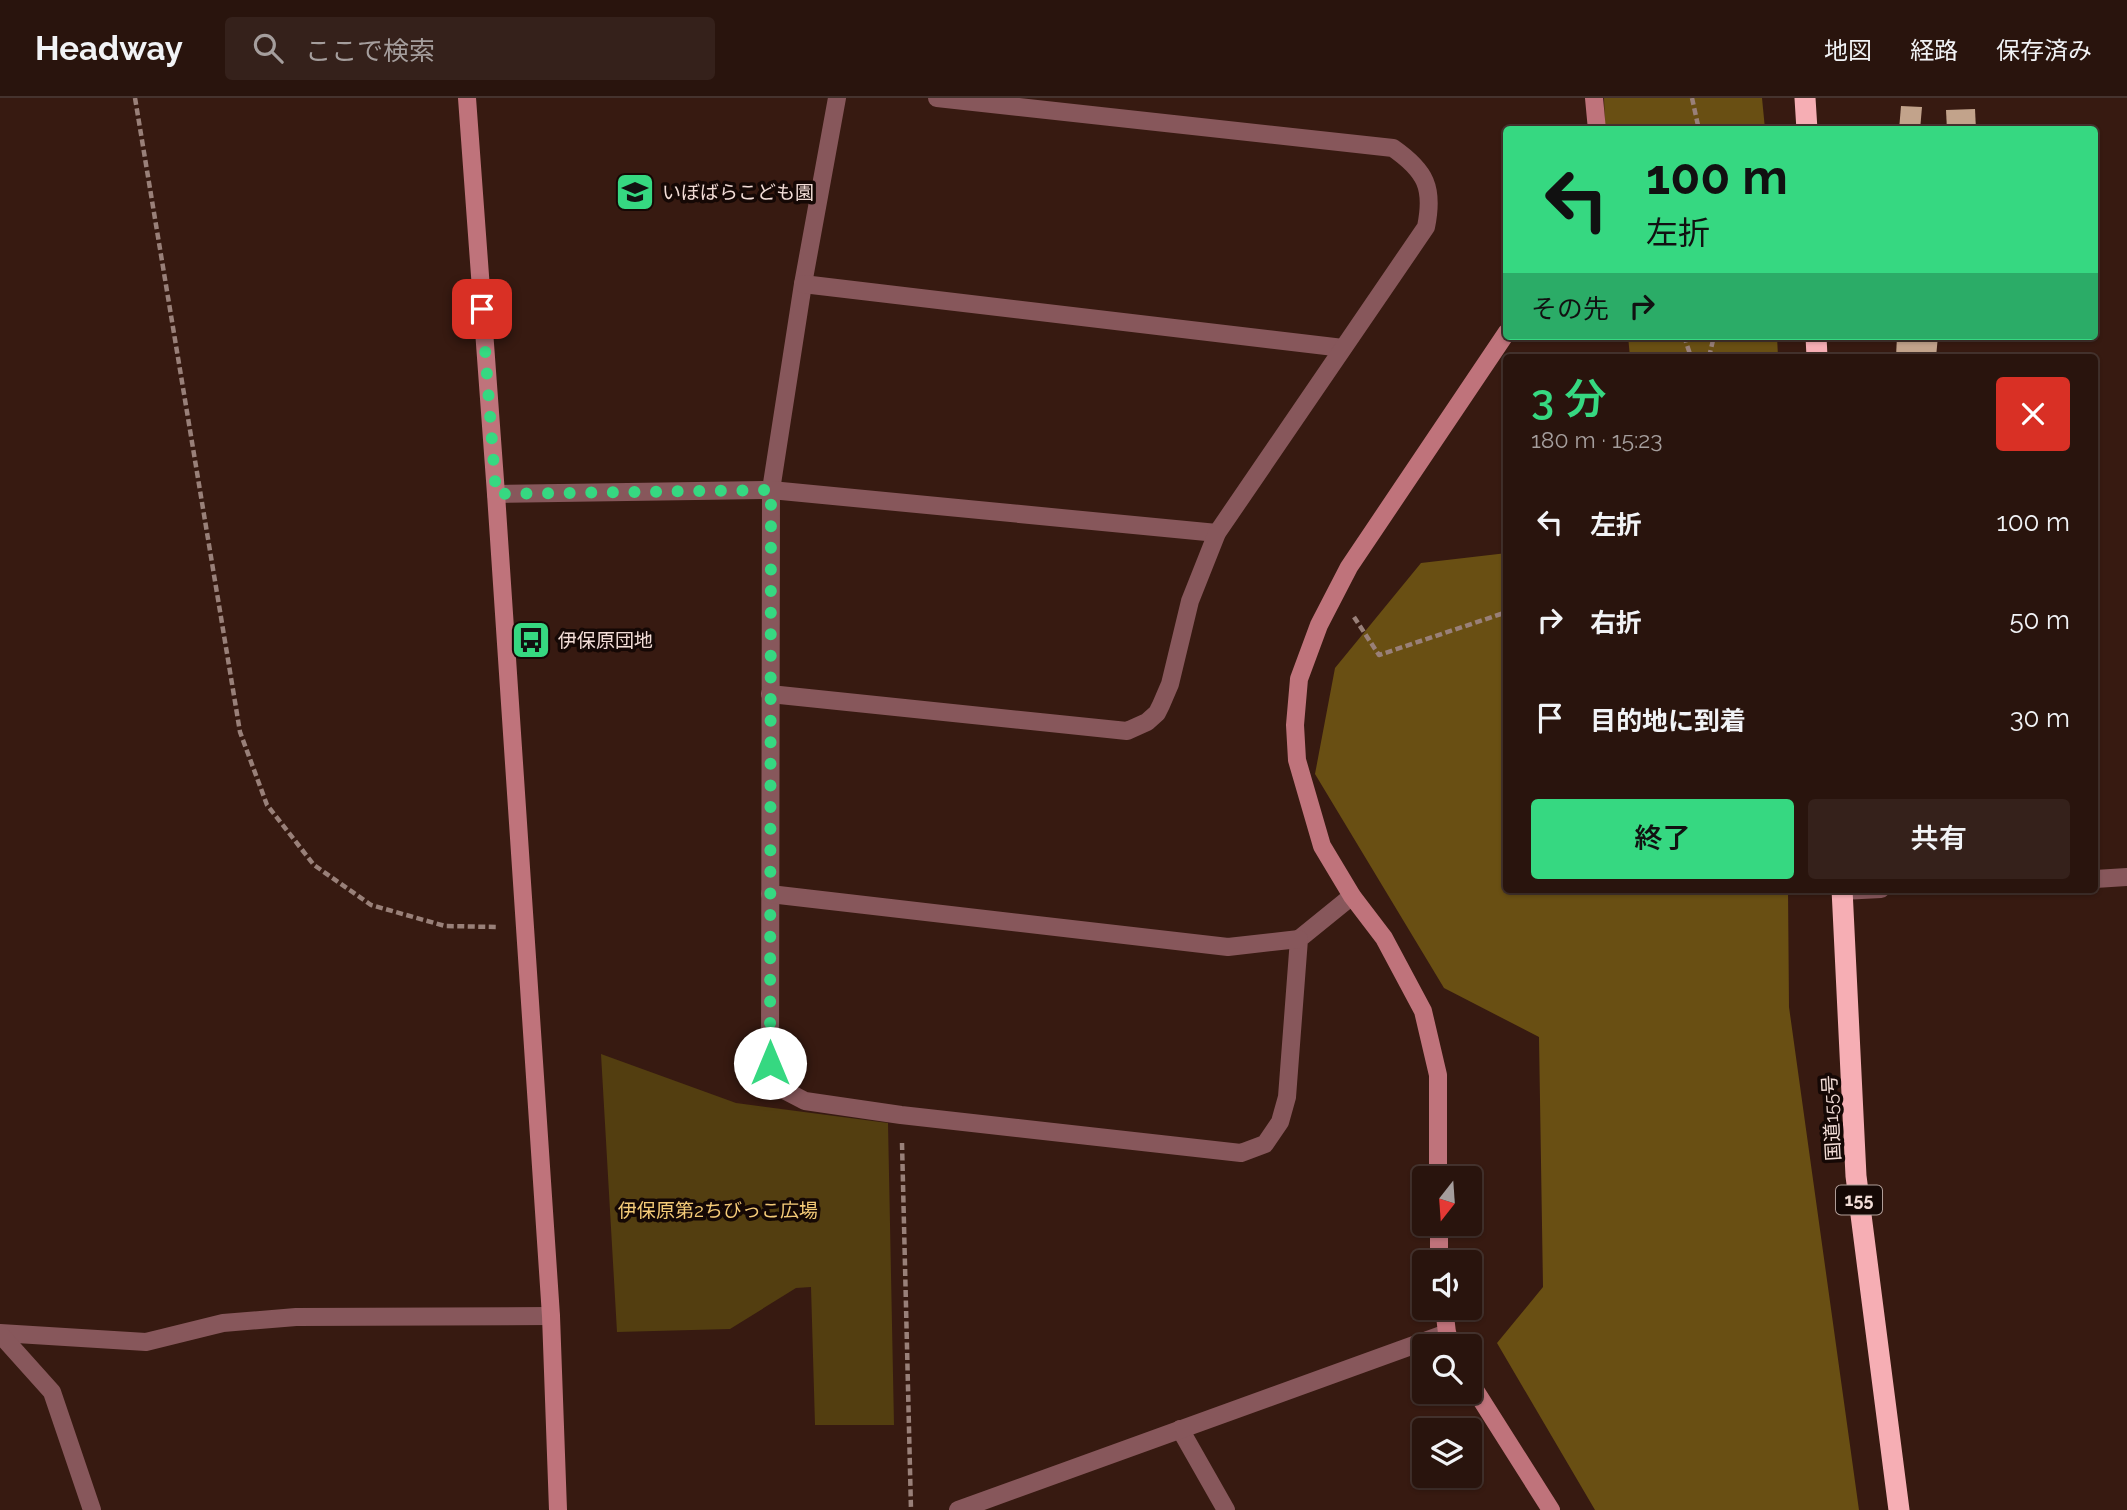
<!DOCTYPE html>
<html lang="ja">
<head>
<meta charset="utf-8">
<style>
  body { margin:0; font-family:Raleway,"Noto Sans JP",sans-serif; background:#35211b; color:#f1f3f6; height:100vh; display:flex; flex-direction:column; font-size:26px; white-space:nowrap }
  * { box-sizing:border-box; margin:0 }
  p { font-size:23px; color:#a59e9d }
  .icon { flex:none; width:38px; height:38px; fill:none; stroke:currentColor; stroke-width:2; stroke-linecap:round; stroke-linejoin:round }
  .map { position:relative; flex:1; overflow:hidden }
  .drawer { position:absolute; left:1503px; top:256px; width:595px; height:539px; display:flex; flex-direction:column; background:#29140d; border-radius:7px; box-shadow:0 2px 5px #0004,0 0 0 2px #45332e }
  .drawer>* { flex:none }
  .top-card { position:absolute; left:1503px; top:28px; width:595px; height:214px; border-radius:7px; box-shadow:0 2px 5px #0004,0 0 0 2px #45332e; background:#36d881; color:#111; overflow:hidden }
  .needle { width:46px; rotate:197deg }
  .controls { position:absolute; left:1412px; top:1068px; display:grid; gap:14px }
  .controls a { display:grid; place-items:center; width:70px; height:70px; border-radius:7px; background:#29140d; box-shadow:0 2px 5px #0004,0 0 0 2px #45332e; font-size:35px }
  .pin { position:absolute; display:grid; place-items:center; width:60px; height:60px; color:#fff; margin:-30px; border-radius:14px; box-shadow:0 4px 10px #0006 }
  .me { position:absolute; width:77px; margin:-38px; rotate:0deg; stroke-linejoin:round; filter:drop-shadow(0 0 5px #0008) }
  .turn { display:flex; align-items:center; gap:24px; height:147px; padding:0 28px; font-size:32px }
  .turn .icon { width:91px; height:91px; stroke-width:2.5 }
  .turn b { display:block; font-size:49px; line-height:60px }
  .then { display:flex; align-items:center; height:66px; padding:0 28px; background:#0003; gap:14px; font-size:26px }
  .round { display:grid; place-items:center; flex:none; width:74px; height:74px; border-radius:7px; background:#35211b }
  .overview { display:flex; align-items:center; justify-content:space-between; height:119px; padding:0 28px }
  h1 { font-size:42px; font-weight:600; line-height:52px; color:#36d881 }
  .button { display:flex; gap:14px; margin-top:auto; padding:14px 28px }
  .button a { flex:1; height:80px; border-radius:7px; background:#36d881; color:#111; font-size:28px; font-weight:600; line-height:80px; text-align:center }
  .button a+a { background:#35211b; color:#f1f3f6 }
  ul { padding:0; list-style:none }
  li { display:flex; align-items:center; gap:21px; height:98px; padding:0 28px }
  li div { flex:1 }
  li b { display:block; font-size:26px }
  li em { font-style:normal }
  header { display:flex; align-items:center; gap:42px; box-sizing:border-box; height:98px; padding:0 35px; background:#29140d; border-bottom:2px solid #45332e }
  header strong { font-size:33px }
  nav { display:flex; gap:38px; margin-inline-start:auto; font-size:24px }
  .search { width:490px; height:63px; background:#35211b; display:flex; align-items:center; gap:18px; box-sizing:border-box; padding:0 24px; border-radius:7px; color:#a59e9d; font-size:26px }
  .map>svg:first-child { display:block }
</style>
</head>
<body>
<header>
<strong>Headway</strong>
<div class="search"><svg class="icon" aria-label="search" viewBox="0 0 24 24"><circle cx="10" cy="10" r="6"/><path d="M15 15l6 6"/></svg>ここで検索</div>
<nav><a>地図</a><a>経路</a><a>保存済み</a></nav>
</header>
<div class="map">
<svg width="2127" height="1412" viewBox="0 0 2127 1412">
  <rect width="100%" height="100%" fill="#371a11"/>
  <polygon fill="#533e10" points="601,956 736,1005 888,1025 894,1327 815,1327 811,1189 796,1190 730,1231 617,1234"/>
  <g fill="#694f13">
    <polygon points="1604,0 1762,0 1765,31 1605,31"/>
    <polygon points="1628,238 1777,238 1778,259 1630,259"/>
    <polygon points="1507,455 1507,791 1788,791 1789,909 1859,1412 1595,1412 1497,1245 1543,1189 1539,939 1444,890 1315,676 1335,570 1421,465"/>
  </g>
  <g fill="#c2a38b">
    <polygon points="1901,8 1922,9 1920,32 1899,32"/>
    <polygon points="1975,11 1976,32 1947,32 1946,12"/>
    <polygon points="1897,238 1938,238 1936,259 1896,259"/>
  </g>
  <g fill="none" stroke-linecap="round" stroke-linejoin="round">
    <g stroke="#998079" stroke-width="4.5" stroke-dasharray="7 3.5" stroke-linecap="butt">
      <polyline points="135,0 240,634 267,707 314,767 371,807 445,828 498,829"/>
      <polyline points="1692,0 1699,32"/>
      <polyline points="1684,238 1691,259"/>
      <polyline points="1709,259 1714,238"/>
      <polyline points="1354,519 1379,557 1507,514"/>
      <polyline points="902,1045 911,1412"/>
    </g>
    <g stroke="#87575b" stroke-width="18">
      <polyline points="837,0 803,186 771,392 770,965 780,990 805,1003 901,1017 1241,1055 1265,1046 1280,1024 1287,999 1299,841 1352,798"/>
      <polyline points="803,186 1343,250"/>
      <polyline points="496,396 771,392 1217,435"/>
      <path d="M770 596 1127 633 1147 624 1157 615 1161 607 1170 586 1190 503 1217 435 1426 129C1434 90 1426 73 1393 50L937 0"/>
      <polyline points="2095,781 2127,779"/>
      <polyline points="1842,793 1881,791"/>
      <polyline points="770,796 1228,849 1299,841"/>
      <polyline points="0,1235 146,1244 223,1225 296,1219 551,1218"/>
      <polyline points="0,1236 52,1294 92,1412"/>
      <polyline points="1180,1331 1226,1412"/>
      <polyline points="958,1412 1447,1235"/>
    </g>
    <g stroke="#bf737b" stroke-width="18">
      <polyline points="467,0 496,396 551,1218 558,1412"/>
      <polyline points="1594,0 1597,32"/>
      <polyline points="1438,1080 1438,977 1423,913 1384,840 1352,798 1322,748 1297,662 1295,627 1299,581 1319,527 1349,469 1507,234"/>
      <polyline points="1439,1125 1439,1164"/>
      <polyline points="1444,1209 1447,1235 1453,1248"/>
      <polyline points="1470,1284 1551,1412"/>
    </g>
    <g stroke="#f6aeb4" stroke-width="21">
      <polyline points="1805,0 1807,32"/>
      <polyline points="1816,238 1817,259"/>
      <polyline points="1842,791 1856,1078 1899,1412"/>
    </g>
  </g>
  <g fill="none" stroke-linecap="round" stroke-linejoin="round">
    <polyline stroke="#36d881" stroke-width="12" stroke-dasharray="0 21.6" points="482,211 496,396 771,392 770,965"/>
  </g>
  <defs>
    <g id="school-square" transform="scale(2.0125)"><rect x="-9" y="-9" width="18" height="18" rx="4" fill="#36d881" stroke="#150805"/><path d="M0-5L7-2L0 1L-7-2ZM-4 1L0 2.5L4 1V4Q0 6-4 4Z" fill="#111"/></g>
    <g id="bus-square" transform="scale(2.0125)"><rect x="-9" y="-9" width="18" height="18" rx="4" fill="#36d881" stroke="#150805"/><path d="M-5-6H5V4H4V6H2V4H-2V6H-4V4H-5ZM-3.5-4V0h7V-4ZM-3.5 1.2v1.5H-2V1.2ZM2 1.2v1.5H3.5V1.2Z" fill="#111"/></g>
  </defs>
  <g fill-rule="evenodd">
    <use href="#school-square" x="635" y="94"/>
    <use href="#bus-square" x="531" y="542"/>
  </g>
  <g text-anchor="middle" stroke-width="7" stroke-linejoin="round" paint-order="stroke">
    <rect fill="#150805" stroke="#b09d98" stroke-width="2" x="1836" y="1087.5" width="46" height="29" rx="5"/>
    <g font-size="18" font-weight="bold" fill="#f2ddd7">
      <text x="1859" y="1108">155</text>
    </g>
    <g font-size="19" fill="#f2ddd7" stroke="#150805" text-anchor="start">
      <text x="662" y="101">いぼばらこども園</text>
      <text x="558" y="549">伊保原団地</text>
    </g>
    <g font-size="19" fill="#f2ddd7" stroke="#150805">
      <text transform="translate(1831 1020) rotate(-93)" y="7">国道155号</text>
    </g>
    <g font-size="19" fill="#f5cb78" stroke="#150805">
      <text x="718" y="1119">伊保原第2ちびっこ広場</text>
    </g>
  </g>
</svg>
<div class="controls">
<a><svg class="needle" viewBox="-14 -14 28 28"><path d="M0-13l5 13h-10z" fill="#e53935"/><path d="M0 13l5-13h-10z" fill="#a59e9d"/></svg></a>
<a><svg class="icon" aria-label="sound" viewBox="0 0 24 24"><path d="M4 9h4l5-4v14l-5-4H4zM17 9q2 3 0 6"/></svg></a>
<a><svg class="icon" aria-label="search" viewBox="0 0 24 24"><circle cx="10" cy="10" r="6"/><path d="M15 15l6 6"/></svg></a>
<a><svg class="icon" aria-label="layers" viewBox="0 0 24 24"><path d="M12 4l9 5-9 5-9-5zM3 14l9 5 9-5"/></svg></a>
</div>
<div class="pin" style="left:482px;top:211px;background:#d93025"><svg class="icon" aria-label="arrive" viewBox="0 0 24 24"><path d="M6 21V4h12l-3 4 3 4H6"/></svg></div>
<svg class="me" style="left:770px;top:965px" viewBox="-20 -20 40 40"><circle r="19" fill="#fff"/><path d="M0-13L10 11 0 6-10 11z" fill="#36d881"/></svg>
<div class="top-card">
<div class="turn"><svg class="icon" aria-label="left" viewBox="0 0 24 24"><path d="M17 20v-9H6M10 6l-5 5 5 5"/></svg><div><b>100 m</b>左折</div></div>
<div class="then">その先<svg class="icon" aria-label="right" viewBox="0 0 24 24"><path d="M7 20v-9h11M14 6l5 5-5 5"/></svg></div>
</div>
<section class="drawer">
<div class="overview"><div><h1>3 分</h1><p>180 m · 15:23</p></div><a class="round" style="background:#d93025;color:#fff"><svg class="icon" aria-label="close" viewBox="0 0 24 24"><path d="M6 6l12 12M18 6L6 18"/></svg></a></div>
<ul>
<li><svg class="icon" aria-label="left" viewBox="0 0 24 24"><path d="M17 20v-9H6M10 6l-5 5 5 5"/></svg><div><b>左折</b></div><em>100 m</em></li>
<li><svg class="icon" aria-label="right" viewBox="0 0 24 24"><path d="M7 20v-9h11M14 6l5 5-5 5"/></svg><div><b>右折</b></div><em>50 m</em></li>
<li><svg class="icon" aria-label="arrive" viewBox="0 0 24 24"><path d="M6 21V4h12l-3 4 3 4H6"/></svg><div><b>目的地に到着</b></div><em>30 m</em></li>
</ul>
<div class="button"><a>終了</a><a>共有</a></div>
</section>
</div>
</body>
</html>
